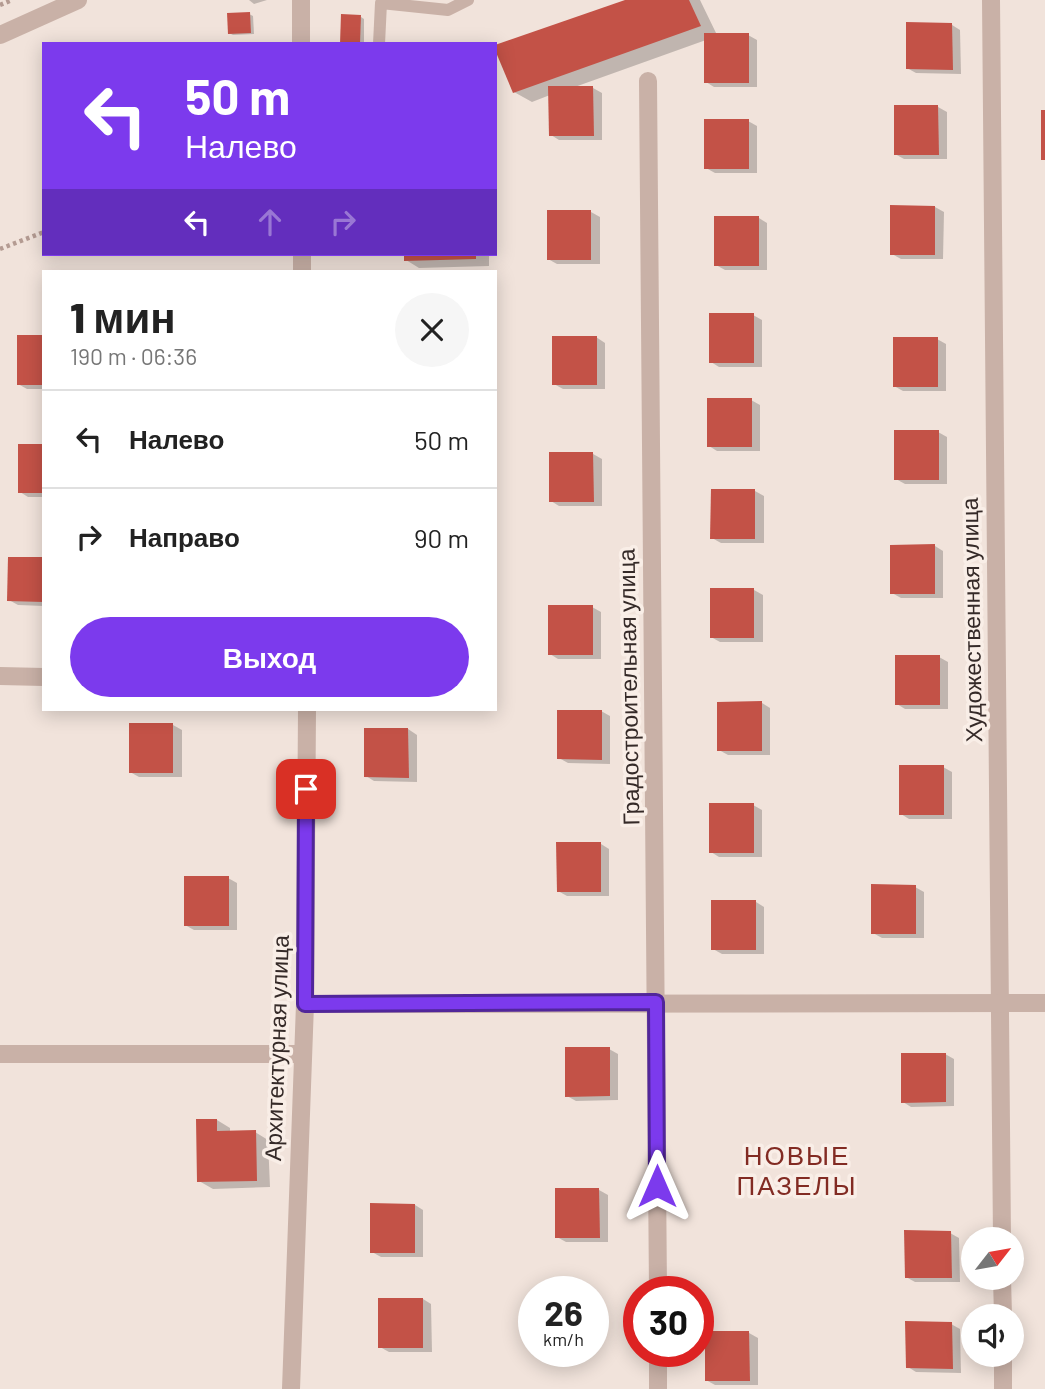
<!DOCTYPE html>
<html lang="ru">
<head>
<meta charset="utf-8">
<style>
  body { margin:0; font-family:Barlow,sans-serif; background:#f6f6f6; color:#222; height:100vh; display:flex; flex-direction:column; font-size:26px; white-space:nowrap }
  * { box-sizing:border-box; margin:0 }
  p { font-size:23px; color:#767676 }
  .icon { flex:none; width:38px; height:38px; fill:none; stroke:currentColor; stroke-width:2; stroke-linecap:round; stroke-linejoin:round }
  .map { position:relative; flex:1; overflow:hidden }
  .details { position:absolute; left:42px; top:270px; width:455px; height:441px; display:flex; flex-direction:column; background:#fff; border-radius:0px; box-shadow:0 4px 18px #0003 }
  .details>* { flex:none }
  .hud { position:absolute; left:42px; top:42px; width:455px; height:214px; border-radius:0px; box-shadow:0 4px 18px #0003; background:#7c3aed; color:#fff; overflow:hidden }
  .needle { width:46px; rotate:59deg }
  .controls { position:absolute; left:961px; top:1227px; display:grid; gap:14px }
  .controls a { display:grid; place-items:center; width:63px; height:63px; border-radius:50%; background:#fff; box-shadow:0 4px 18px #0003; font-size:35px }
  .speed { position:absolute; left:518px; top:1276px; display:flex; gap:14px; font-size:35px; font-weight:700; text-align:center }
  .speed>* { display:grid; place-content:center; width:91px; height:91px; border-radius:50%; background:#fff; box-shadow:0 4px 18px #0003; line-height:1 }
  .speed small { font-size:18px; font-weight:400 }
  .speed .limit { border:10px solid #d22; background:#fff; color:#111 }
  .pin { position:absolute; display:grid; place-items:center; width:60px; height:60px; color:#fff; margin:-30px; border-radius:14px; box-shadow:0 4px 10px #0006 }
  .me { position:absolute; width:77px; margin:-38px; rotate:0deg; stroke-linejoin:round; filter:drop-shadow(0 0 5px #0008) }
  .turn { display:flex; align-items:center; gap:24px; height:147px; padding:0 28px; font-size:32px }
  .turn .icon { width:91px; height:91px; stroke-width:2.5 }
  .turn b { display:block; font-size:49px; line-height:60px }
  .lanes { display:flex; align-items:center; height:66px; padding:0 28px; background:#0003; justify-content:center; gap:35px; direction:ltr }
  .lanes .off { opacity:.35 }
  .round { display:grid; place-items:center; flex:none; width:74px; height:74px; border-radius:37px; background:#f6f6f6 }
  .overview { display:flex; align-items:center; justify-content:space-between; height:119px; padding:0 28px }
  h1 { font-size:42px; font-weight:800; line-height:52px }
  .cta { display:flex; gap:14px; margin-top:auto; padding:14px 28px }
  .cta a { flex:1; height:80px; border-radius:42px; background:#7c3aed; color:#fff; font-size:28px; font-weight:800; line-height:80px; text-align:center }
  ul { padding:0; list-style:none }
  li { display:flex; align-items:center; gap:21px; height:98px; padding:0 28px; border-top:2px solid #e0e0e0 }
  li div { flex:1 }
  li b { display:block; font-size:26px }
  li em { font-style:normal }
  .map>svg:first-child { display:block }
</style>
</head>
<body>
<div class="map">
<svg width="1045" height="1389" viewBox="0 0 1045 1389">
  <rect width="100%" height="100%" fill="#f1e3db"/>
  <g fill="#0003">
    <polygon points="249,0 267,0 254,4"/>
    <polygon points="631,0 700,0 717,35 748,35 757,40 757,87 714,87 706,82 706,40 572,88 593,88 602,93 602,140 559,140 551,135 550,95 532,102 514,92"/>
    <polygon points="249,14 253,16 254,34 233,35 229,33"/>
    <polygon points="361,17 364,19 364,44 342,44"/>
    <polygon points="952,25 960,30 961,74 916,73 907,68"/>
    <polygon points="938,107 947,112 947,159 904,159 895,154"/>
    <polygon points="748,121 757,126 757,173 715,173 706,168"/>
    <polygon points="935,207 944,212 943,259 901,259 892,254"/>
    <polygon points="591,212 600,217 600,264 557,264 548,259"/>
    <polygon points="759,218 767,223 767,270 725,270 716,265"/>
    <polygon points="406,254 489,254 489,266 419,268 406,260"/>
    <polygon points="753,315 762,320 762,367 719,367 711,362"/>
    <polygon points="44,337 44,389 27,389 18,384"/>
    <polygon points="596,337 605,343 605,389 563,389 554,384"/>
    <polygon points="937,339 946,344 946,391 903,391 894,386"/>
    <polygon points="751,400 760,405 760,451 717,451 709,446"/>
    <polygon points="938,432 947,437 947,484 905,484 896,479"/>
    <polygon points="44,445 44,497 28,497 20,492"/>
    <polygon points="593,454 602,459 602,506 559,506 551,501"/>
    <polygon points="755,491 764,496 764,543 721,543 712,538"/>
    <polygon points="935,546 943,551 943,598 901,598 892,593"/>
    <polygon points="44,559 44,606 18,605 9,600"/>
    <polygon points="754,590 763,595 763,642 720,642 711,637"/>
    <polygon points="592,607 601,612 601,659 558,659 550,654"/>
    <polygon points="939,657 948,662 948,709 905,709 897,704"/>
    <polygon points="762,703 770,708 770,755 728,755 719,750"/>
    <polygon points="601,711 610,716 610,764 568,763 559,758"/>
    <polygon points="173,725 182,730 182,777 139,777 130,772"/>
    <polygon points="408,729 417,735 417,782 374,781 366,776"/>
    <polygon points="943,767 952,772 952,819 909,819 901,814"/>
    <polygon points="753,805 762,810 762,857 719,857 711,852"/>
    <polygon points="601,844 609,849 609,896 567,896 558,891"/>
    <polygon points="228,878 237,883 237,930 194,930 185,925"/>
    <polygon points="915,887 924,892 924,938 882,938 873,933"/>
    <polygon points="756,902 764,907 764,954 722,954 713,949"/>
    <polygon points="609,1049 618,1054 618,1100 576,1101 567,1096"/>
    <polygon points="945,1054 954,1059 954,1106 911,1107 903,1102"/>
    <polygon points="217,1120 230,1128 230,1133 255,1132 268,1140 270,1187 213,1189 199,1181"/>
    <polygon points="599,1190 608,1195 608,1242 566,1242 557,1237"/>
    <polygon points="415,1205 423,1210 423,1257 381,1257 372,1252"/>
    <polygon points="950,1233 959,1238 960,1282 915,1282 906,1277"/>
    <polygon points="423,1299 431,1304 432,1352 389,1352 380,1347"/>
    <polygon points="951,1324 960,1329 961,1373 916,1372 908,1367"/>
    <polygon points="749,1333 758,1338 758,1385 715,1385 706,1380"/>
  </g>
  <g fill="#c35247">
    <polygon points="625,0 689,0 701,26 513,93 495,50 495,45"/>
    <polygon points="250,12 251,33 228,34 227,13"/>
    <polygon points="341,14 361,15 360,44 340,44"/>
    <polygon points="906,22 952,23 953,70 906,69"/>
    <rect x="704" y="33" width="45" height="50"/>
    <polygon points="548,86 593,86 594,136 549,136"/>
    <polygon points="894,105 938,105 939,155 894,155"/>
    <rect x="1041" y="110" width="4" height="50"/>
    <rect x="704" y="119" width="45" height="50"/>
    <polygon points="890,205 935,206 935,255 890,255"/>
    <rect x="547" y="210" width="44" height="50"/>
    <rect x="714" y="216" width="45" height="50"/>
    <polygon points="404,254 476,254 476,259 404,261"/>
    <rect x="709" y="313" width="45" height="50"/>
    <rect x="17" y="335" width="27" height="50"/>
    <rect x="552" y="336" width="45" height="49"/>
    <rect x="893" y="337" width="45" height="50"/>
    <rect x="707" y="398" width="45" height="49"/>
    <rect x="894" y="430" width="45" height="50"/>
    <rect x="18" y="444" width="26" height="49"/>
    <polygon points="549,452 593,452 594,502 549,502"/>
    <polygon points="711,489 755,489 755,539 710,539"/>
    <polygon points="935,544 935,594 890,594 890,545"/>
    <polygon points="8,557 44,557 44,602 7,601"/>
    <rect x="710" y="588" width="44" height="50"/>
    <rect x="548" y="605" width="45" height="50"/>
    <rect x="895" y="655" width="45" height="50"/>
    <polygon points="762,701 762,751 717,751 717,702"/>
    <polygon points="557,710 602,710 602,760 557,759"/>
    <rect x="129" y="723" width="44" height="50"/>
    <polygon points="364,728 408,728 409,778 364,777"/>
    <rect x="899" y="765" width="45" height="50"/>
    <rect x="709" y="803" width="45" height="50"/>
    <polygon points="556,842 601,842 601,892 557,892"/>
    <rect x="184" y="876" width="45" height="50"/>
    <polygon points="871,884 916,885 916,934 871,934"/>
    <rect x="711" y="900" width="45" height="50"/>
    <polygon points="565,1047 610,1047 610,1096 565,1097"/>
    <polygon points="901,1053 946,1053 946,1102 901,1103"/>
    <polygon points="196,1119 217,1119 217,1131 256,1130 257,1181 197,1182"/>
    <polygon points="555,1188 599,1188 600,1238 555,1238"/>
    <polygon points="370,1203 415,1204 415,1253 370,1253"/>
    <polygon points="904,1230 951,1231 952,1278 905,1278"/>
    <rect x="378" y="1298" width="45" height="50"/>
    <polygon points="905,1321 952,1322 953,1369 906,1368"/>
    <polygon points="705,1331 749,1331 750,1381 705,1381"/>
  </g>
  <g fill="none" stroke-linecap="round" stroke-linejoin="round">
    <g stroke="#b49b92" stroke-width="4.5" stroke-dasharray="3.5 3.5" stroke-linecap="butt">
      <polyline points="0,5 12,0"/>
      <polyline points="0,249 44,232"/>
    </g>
    <polyline stroke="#c9b1a7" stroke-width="12" points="379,44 381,3 448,10 468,0"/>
    <g stroke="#c9b1a7" stroke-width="18">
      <polyline points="301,0 301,44"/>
      <polyline points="991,0 1002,1239"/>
      <polyline points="648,81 658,1292"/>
      <polyline points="302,254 302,271"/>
      <polyline points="0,676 44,677"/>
      <polyline points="305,1004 1045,1003"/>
      <polyline points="0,1054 303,1054"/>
      <polyline points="1002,1278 1003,1316"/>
      <polyline points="658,1351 658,1389"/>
      <polyline points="1003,1354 1003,1389"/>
      <polyline points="291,1389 305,1004 307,709"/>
    </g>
    <polyline stroke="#c9b1a7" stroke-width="18" points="0,35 78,0"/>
  </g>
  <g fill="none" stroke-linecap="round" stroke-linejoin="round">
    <g stroke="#51269a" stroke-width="18">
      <polyline id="route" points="306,789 305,1004 656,1002 657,1186"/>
    </g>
    <use href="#route" stroke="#7c3aed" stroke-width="12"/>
  </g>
  <g text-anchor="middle" stroke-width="7" stroke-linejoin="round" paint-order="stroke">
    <g font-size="23" fill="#352a28" stroke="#f9eee7">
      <text transform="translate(972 620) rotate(-91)" y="8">Художественная улица</text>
      <text transform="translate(629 687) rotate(-91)" y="8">Градостроительная улица</text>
      <text transform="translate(277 1048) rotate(-88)" y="8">Архитектурная улица</text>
    </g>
    <g font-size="26" letter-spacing="2" fill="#822b23" stroke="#f9eee7">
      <text x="797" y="1165">НОВЫЕ<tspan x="797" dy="30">ПАЗЕЛЫ</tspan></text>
    </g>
  </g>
</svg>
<div class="controls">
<a><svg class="needle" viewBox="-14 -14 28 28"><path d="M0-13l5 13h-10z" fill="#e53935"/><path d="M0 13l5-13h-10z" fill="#767676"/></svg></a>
<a><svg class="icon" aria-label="sound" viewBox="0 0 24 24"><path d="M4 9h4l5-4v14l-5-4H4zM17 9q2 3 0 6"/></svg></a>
</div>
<div class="speed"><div>26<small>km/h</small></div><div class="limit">30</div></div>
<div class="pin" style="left:306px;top:789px;background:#d93025"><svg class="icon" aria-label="arrive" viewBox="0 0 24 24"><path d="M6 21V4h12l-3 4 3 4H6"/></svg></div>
<svg class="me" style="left:657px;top:1186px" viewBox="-20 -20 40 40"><path d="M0-17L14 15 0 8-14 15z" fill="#7c3aed" stroke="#fff" stroke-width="4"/></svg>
<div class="hud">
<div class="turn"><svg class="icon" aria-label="left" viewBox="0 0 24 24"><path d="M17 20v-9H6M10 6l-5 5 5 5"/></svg><div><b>50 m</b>Налево</div></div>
<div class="lanes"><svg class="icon" aria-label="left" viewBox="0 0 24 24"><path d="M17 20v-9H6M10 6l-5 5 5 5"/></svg><svg class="icon off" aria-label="ahead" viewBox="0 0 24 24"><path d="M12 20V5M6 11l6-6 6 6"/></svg><svg class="icon off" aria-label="right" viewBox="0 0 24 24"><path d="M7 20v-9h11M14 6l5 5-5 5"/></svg></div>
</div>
<section class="details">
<div class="overview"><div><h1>1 мин</h1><p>190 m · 06:36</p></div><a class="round"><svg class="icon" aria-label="close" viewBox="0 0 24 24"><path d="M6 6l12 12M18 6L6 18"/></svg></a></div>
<ul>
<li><svg class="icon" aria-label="left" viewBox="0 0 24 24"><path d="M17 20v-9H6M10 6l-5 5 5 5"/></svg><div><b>Налево</b></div><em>50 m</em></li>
<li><svg class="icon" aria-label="right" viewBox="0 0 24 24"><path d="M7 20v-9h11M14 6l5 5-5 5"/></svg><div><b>Направо</b></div><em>90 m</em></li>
</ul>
<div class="cta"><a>Выход</a></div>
</section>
</div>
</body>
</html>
